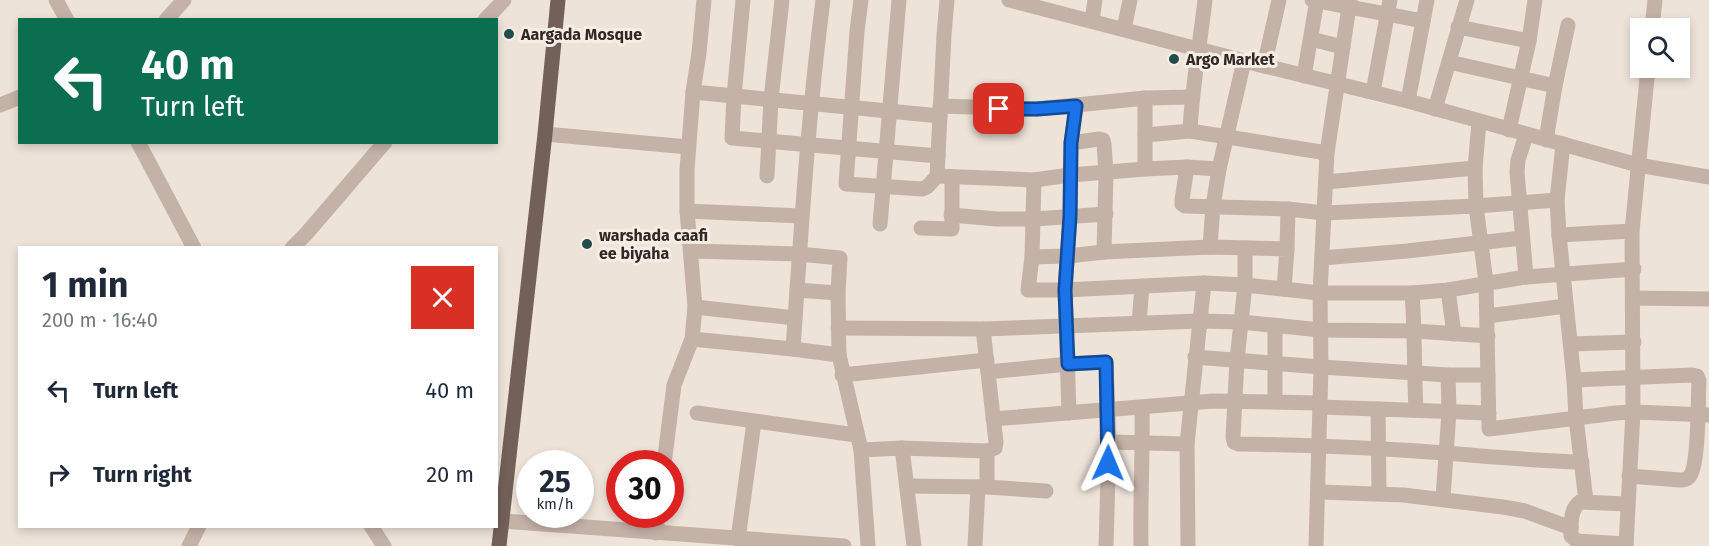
<!DOCTYPE html>
<html lang="en">
<head>
<meta charset="utf-8">
<style>
  body { margin:0; font-family:"Fira Sans",sans-serif; background:#f6f6f7; color:#1f2937; height:100vh; display:flex; flex-direction:column; font-size:22px; white-space:nowrap }
  * { box-sizing:border-box; margin:0 }
  p { font-size:20px; color:#747a83 }
  .icon { flex:none; width:33px; height:33px; fill:none; stroke:currentColor; stroke-width:2; stroke-linecap:round; stroke-linejoin:round }
  .map { position:relative; flex:1; overflow:hidden }
  .side { position:absolute; left:18px; top:246px; width:480px; height:282px; display:flex; flex-direction:column; background:#fff; border-radius:0px; box-shadow:0 3px 9px #0003 }
  .side>* { flex:none }
  .top-card { position:absolute; left:18px; top:18px; width:480px; height:126px; border-radius:0px; box-shadow:0 3px 9px #0003; background:#0b6e4f; color:#fff; overflow:hidden }
  .buttons { position:absolute; left:1630px; top:18px; display:grid; gap:12px }
  .buttons a { display:grid; place-items:center; width:60px; height:60px; border-radius:0px; background:#fff; box-shadow:0 3px 9px #0003; font-size:30px }
  .speed { position:absolute; left:516px; top:450px; display:flex; gap:12px; font-size:30px; font-weight:700; text-align:center }
  .speed>* { display:grid; place-content:center; width:78px; height:78px; border-radius:50%; background:#fff; box-shadow:0 3px 9px #0003; line-height:1 }
  .speed small { font-size:15px; font-weight:400 }
  .speed .limit { border:9px solid #d22; background:#fff; color:#111 }
  .pin { position:absolute; display:grid; place-items:center; width:51px; height:51px; color:#fff; margin:-26px; border-radius:12px; box-shadow:0 3px 9px #0006 }
  .me { position:absolute; width:66px; margin:-33px; rotate:1deg; stroke-linejoin:round; filter:drop-shadow(0 0 4px #0008) }
  .turn { display:flex; align-items:center; gap:21px; height:126px; padding:0 24px; font-size:27px }
  .turn .icon { width:78px; height:78px; stroke-width:2.5 }
  .turn b { display:block; font-size:42px; line-height:51px }
  .round { display:grid; place-items:center; flex:none; width:63px; height:63px; border-radius:0px; background:#f6f6f7 }
  .headline { display:flex; align-items:center; justify-content:space-between; height:102px; padding:0 24px }
  h1 { font-size:36px; font-weight:700; line-height:45px }
  ul { padding:0; list-style:none }
  li { display:flex; align-items:center; gap:18px; height:84px; padding:0 24px }
  li div { flex:1 }
  li b { display:block; font-size:22px }
  li em { font-style:normal }
  .map>svg:first-child { display:block }
</style>
</head>
<body>
<div class="map">
<svg width="1709" height="546" viewBox="0 0 1709 546">
  <rect width="100%" height="100%" fill="#eee3d9"/>
  <g fill="none" stroke-linecap="round" stroke-linejoin="round">
    <g stroke="#c4b2a7" stroke-width="15">
      <polyline points="56,0 67,20"/>
      <polyline points="743,0 734,96 732,138 938,156"/>
      <polyline points="861,0 857,31 846,184 922,189 927,187 937,176 944,35 947,0"/>
      <polyline points="1009,0 1244,61 1408,101 1638,165 1709,177"/>
      <path d="M1205 0C1200 44 1192 87 1190 131L1327 153"/>
      <polyline points="1312,0 1423,21"/>
      <polyline points="166,20 184,0"/>
      <polyline points="485,20 504,0"/>
      <polyline points="1092,21 1095,0"/>
      <polyline points="1458,27 1529,41"/>
      <polyline points="1652,28 1655,0"/>
      <polyline points="1124,29 1130,0"/>
      <polyline points="1311,39 1343,47"/>
      <polyline points="1449,62 1555,86"/>
      <polyline points="1264,66 1279,0"/>
      <polyline points="1304,76 1317,0"/>
      <polyline points="693,92 940,116"/>
      <polyline points="1373,92 1390,0"/>
      <polyline points="1145,98 1192,97"/>
      <polyline points="1408,101 1427,0"/>
      <polyline points="0,105 20,97"/>
      <polyline points="940,106 1037,109 1145,98 1145,169"/>
      <polyline points="1435,109 1467,0"/>
      <polyline points="1479,122 1475,168 1476,206 1486,282 1489,429 1616,413 1633,412 1709,415"/>
      <polyline points="1509,130 1529,41 1535,0"/>
      <polyline points="545,134 688,147"/>
      <polyline points="1145,135 1190,131"/>
      <polyline points="1546,140 1555,86 1568,25"/>
      <polyline points="138,142 194,248"/>
      <polyline points="1563,144 1557,200 1559,235 1574,380 1576,418 1586,501"/>
      <polyline points="1187,167 1182,200 1182,204 1185,206 1288,209 1324,213 1476,206 1557,200"/>
      <polyline points="767,176 771,99 782,0"/>
      <polyline points="937,176 1034,180 1070,175 1145,169 1187,167 1219,169"/>
      <polyline points="1034,180 1032,257 1028,290 1065,290 1204,283 1245,285 1320,293 1412,293 1448,290 1526,277 1634,269"/>
      <polyline points="1326,182 1475,168"/>
      <polyline points="687,211 801,216"/>
      <polyline points="951,215 997,219 1034,219 1106,214"/>
      <polyline points="880,224 899,0"/>
      <polyline points="921,228 952,229 952,177"/>
      <polyline points="1559,235 1632,231"/>
      <polyline points="1210,247 1213,206 1219,169 1244,61"/>
      <polyline points="292,248 306,234 385,142"/>
      <path d="M1245 248V285L1237 360 1233 437 1234 442 1239 444C1308 445 1376 448 1445 453 1491 457 1536 461 1582 462"/>
      <polyline points="1287,249 1288,209"/>
      <polyline points="691,251 799,254 840,258 838,293"/>
      <polyline points="1104,252 1210,247 1287,249 1284,289"/>
      <polyline points="1032,257 1068,256 1104,252 1106,173 1104,144 1103,140 1099,139 1071,143"/>
      <polyline points="1322,258 1407,251 1522,238"/>
      <polyline points="1526,277 1517,172 1518,160 1526,135"/>
      <polyline points="797,290 838,293 839,355 861,450 868,546"/>
      <polyline points="1448,290 1454,334"/>
      <path d="M1412 293C1415 332 1414 371 1416 410"/>
      <polyline points="1633,298 1709,299"/>
      <polyline points="695,307 795,318"/>
      <polyline points="1487,316 1566,306"/>
      <polyline points="1139,323 1142,286"/>
      <polyline points="838,328 983,329 1200,321 1241,322 1321,330 1415,331 1488,336"/>
      <polyline points="692,339 793,349 839,355"/>
      <polyline points="1571,344 1634,342"/>
      <path d="M793 349C801 232 808 116 823 0"/>
      <polyline points="1195,357 1321,367 1448,375 1449,412 1443,498"/>
      <polyline points="988,372 1068,364 1106,362 1109,442 1187,444"/>
      <polyline points="842,375 987,360"/>
      <polyline points="1448,375 1488,375"/>
      <path d="M1574 380 1692 375 1697 376 1699 381C1698 398 1699 468 1689 477 1686 480 1684 480 1680 480L1629 476"/>
      <polyline points="1275,401 1275,326"/>
      <polyline points="1319,407 1378,409"/>
      <polyline points="697,413 856,435"/>
      <polyline points="1069,413 1065,290 1070,216 1071,143 1076,106"/>
      <polyline points="993,419 1213,401 1319,403"/>
      <polyline points="902,448 914,546"/>
      <polyline points="861,450 902,448 987,451 995,448 996,442 983,329"/>
      <polyline points="664,464 674,385 692,339 695,307 687,211 687,170 693,92 699,53 704,0"/>
      <polyline points="907,486 987,487 1046,491"/>
      <polyline points="987,487 987,451"/>
      <polyline points="1319,492 1403,495 1503,507 1525,511 1571,528"/>
      <polyline points="1379,493 1378,409 1489,413"/>
      <polyline points="503,521 844,546"/>
      <polyline points="371,526 384,546"/>
      <polyline points="656,533 658,514"/>
      <polyline points="738,539 754,422"/>
      <path d="M1626 544 1577 541 1571 536C1571 524 1570 509 1580 502L1627 504"/>
      <polyline points="189,546 199,526"/>
      <polyline points="975,546 978,487"/>
      <polyline points="1106,546 1109,442"/>
      <path d="M1141 546C1140 500 1143 454 1142 408"/>
      <polyline points="1188,546 1187,444 1204,283"/>
      <polyline points="1316,546 1321,367 1320,293 1327,153 1350,0"/>
      <polyline points="1626,546 1633,412 1632,231 1648,68"/>
    </g>
    <polyline stroke="#726059" stroke-width="15" points="499,546 545,134 558,0"/>
  </g>
  <g fill="none" stroke-linecap="round" stroke-linejoin="round">
    <g stroke="#114b97" stroke-width="15">
      <polyline id="route" points="999,109 1037,109 1076,106 1071,143 1070,216 1065,290 1068,364 1106,362 1108,463"/>
    </g>
    <use href="#route" stroke="#1a73e8" stroke-width="10"/>
  </g>
  <g fill="#214d4d" stroke="#f6ede5" stroke-width="2">
    <circle cx="509" cy="34" r="6"/>
    <circle cx="1174" cy="59" r="6"/>
    <circle cx="587" cy="244" r="6"/>
  </g>
  <g text-anchor="middle" stroke-width="6" stroke-linejoin="round" paint-order="stroke">
    <g font-size="16" font-weight="bold" fill="#312926" stroke="#f6ede5" text-anchor="start">
      <text x="521" y="40">Aargada Mosque</text>
      <text x="1186" y="65">Argo Market</text>
      <text x="599" y="241">warshada caafi<tspan x="599" dy="18">ee biyaha</tspan></text>
    </g>
  </g>
</svg>
<div class="buttons">
<a><svg class="icon" aria-label="search" viewBox="0 0 24 24"><circle cx="10" cy="10" r="6"/><path d="M15 15l6 6"/></svg></a>
</div>
<div class="speed"><div>25<small>km/h</small></div><div class="limit">30</div></div>
<div class="pin" style="left:999px;top:109px;background:#d93025"><svg class="icon" aria-label="arrive" viewBox="0 0 24 24"><path d="M6 21V4h12l-3 4 3 4H6"/></svg></div>
<svg class="me" style="left:1108px;top:463px" viewBox="-20 -20 40 40"><path d="M0-17L14 15 0 8-14 15z" fill="#1a73e8" stroke="#fff" stroke-width="4"/></svg>
<div class="top-card">
<div class="turn"><svg class="icon" aria-label="left" viewBox="0 0 24 24"><path d="M17 20v-9H6M10 6l-5 5 5 5"/></svg><div><b>40 m</b>Turn left</div></div>
</div>
<section class="side">
<div class="headline"><div><h1>1 min</h1><p>200 m · 16:40</p></div><a class="round" style="background:#d93025;color:#fff"><svg class="icon" aria-label="close" viewBox="0 0 24 24"><path d="M6 6l12 12M18 6L6 18"/></svg></a></div>
<ul>
<li><svg class="icon" aria-label="left" viewBox="0 0 24 24"><path d="M17 20v-9H6M10 6l-5 5 5 5"/></svg><div><b>Turn left</b></div><em>40 m</em></li>
<li><svg class="icon" aria-label="right" viewBox="0 0 24 24"><path d="M7 20v-9h11M14 6l5 5-5 5"/></svg><div><b>Turn right</b></div><em>20 m</em></li>
</ul>
</section>
</div>
</body>
</html>
